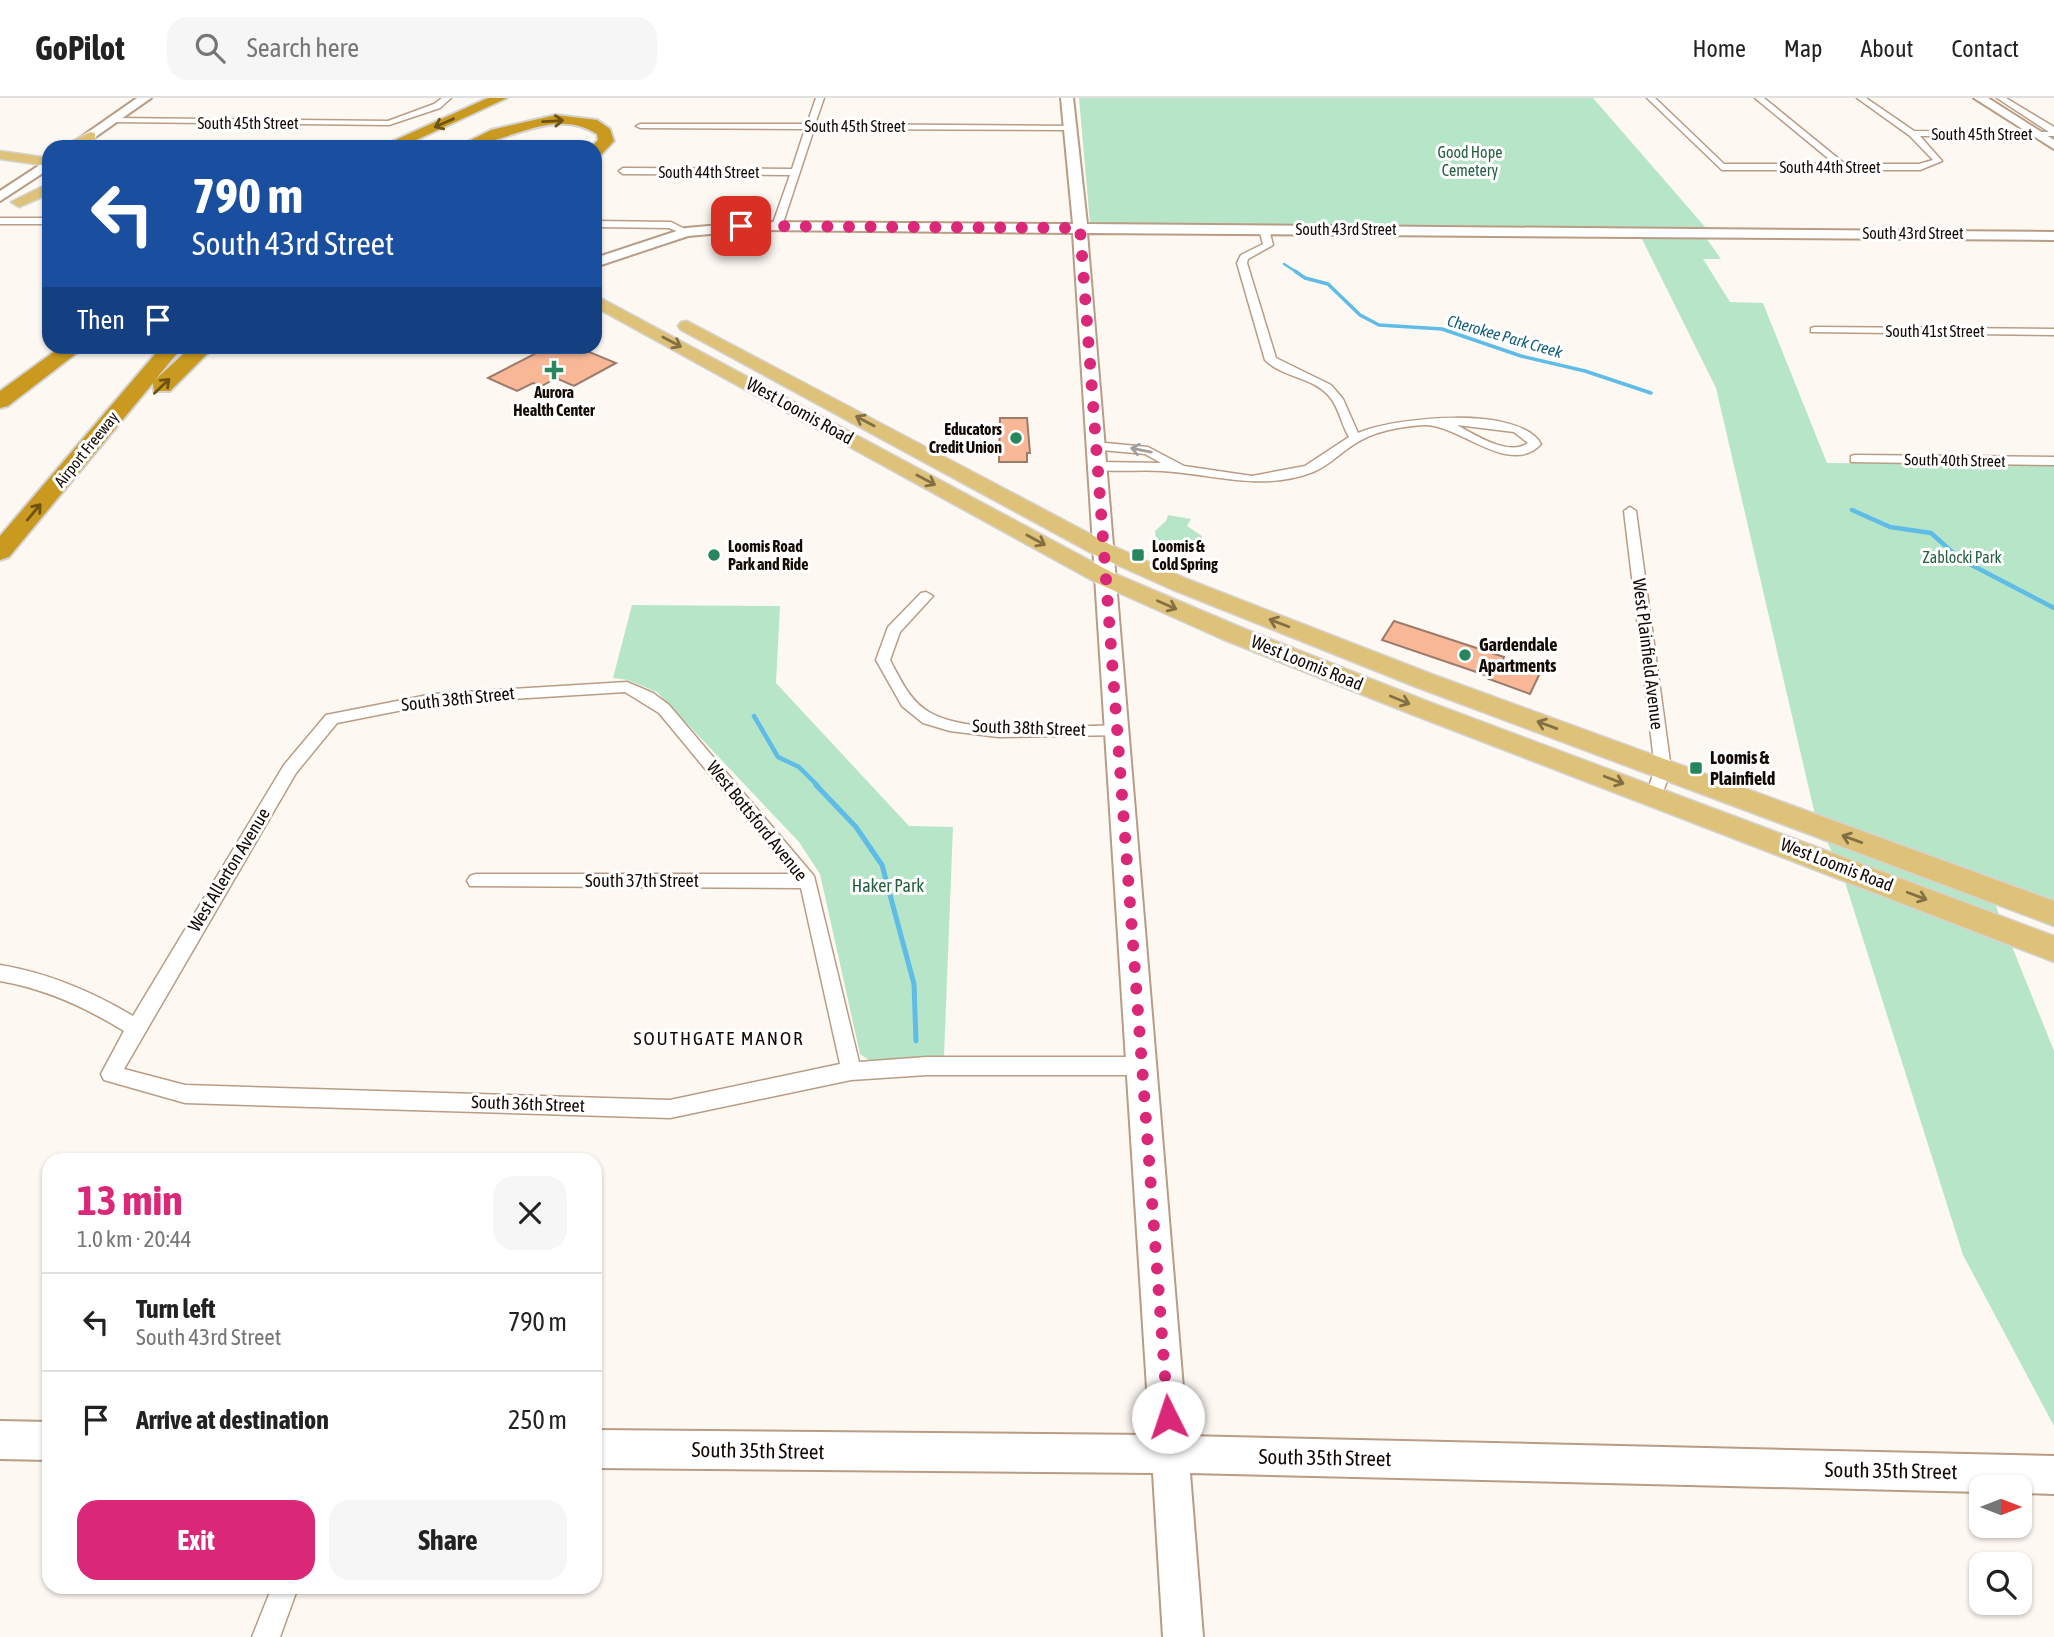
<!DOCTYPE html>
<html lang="en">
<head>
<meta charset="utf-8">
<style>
  body { margin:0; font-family:"Asap Condensed",sans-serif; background:#f6f6f6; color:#222; height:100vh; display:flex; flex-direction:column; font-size:26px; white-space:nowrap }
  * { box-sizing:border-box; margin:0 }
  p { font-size:23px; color:#767676 }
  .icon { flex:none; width:38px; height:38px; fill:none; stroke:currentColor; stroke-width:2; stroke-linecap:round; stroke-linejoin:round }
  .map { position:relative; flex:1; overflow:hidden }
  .panel { position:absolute; left:42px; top:1055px; width:560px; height:441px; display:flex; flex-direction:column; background:#fff; border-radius:21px; box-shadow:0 2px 5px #0004 }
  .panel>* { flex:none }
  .guide { position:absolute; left:42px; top:42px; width:560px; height:214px; border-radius:21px; box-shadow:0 2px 5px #0004; background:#1a4fa0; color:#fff; overflow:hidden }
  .needle { width:46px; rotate:90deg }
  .buttons { position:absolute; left:1969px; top:1377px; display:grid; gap:14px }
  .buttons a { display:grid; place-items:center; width:63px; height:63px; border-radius:14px; background:#fff; box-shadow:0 2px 5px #0004; font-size:35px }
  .pin { position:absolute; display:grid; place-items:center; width:60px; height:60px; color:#fff; margin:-30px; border-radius:14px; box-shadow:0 4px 10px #0006 }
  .me { position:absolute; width:77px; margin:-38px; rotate:356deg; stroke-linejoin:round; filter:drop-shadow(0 0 5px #0008) }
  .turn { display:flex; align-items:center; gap:24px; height:147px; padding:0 35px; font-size:32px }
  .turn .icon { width:91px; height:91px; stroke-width:2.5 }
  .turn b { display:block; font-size:49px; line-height:60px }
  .then { display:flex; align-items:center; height:66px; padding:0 35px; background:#0003; gap:14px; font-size:26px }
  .round { display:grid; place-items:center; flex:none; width:74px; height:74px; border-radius:21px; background:#f6f6f6 }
  .headline { display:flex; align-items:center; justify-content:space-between; height:119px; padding:0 35px }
  h1 { font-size:42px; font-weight:700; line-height:52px; color:#db2777 }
  .cta { display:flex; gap:14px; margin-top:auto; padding:14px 35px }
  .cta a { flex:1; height:80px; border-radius:21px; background:#db2777; color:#fff; font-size:28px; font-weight:700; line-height:80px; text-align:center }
  .cta a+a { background:#f6f6f6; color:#222 }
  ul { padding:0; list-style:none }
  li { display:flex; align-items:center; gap:21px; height:98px; padding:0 35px; border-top:2px solid #e0e0e0 }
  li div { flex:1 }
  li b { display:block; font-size:26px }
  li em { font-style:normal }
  header { display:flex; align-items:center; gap:42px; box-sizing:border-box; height:98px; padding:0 35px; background:#fff; border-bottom:2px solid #e0e0e0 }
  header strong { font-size:33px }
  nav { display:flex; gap:38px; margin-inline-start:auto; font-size:24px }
  .search { width:490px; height:63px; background:#f6f6f6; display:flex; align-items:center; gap:18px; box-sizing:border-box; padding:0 24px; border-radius:21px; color:#767676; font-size:26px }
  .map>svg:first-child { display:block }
</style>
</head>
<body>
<header>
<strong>GoPilot</strong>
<div class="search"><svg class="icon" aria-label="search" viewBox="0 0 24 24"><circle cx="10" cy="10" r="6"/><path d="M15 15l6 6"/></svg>Search here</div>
<nav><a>Home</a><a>Map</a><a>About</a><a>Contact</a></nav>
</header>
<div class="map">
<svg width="2054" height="1539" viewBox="0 0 2054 1539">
  <rect width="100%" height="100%" fill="#fef8f3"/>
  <g fill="#b6e6c7">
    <polygon points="1079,0 1593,0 1706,130 1090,125"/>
    <polygon points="1640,137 1704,137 1721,161 1703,161 1730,204 1763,205 1827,365 2054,367 2054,806 1985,781 2054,953 2054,1328 1963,1157 1844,781 1815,717 1716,290"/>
    <polygon points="1168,417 1191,421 1187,428 1202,438 1202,447 1197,452 1193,449 1177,451 1156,442 1155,433 1166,423"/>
    <polygon points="632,507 780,508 776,585 909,728 953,729 944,958 870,963 860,956 820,776 799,744 657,594 628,582 613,580"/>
  </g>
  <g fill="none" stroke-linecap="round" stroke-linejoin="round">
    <polyline stroke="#5ebce7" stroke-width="2.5" points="1284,166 1298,175"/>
    <polyline stroke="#5ebce7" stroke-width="3.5" points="1295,173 1305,180 1328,186 1360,217 1379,227 1442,231 1521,258 1585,273 1651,295"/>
    <g stroke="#5ebce7" stroke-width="4.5">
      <polyline points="1852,412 1890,429 1931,435 1960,461 2054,510"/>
      <polyline points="754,618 778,659 799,669 818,688"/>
    </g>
    <polyline stroke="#5ebce7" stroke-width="5" points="816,687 856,729 882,767 914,886 916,943"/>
  </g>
  <g fill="#f8b898" stroke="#9c7b6b" stroke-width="2">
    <polygon points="550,248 575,248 616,265 574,288 556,280 542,288 533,285 517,293 488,280"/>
    <polygon points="1000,320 1027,320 1030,355 1027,355 1027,364 999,364"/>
    <polygon points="1394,523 1504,559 1503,562 1540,575 1530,596 1489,581 1491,579 1382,542"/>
  </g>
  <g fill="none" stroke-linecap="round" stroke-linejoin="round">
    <g stroke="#b99c84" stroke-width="3">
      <g id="street">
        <polygon points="442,0 451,0 440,10 389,27 113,24 109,22 113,20 388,23 434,6"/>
        <polygon points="816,0 824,0 815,26 1071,28 1075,30 1071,32 814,31 782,128 777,131 772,128 790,77 623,76 619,73 623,70 792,71 805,31 640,30 636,28 640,26 807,26"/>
        <polygon points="1647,0 1655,0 1724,66 1835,66 1755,0 1764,0 1845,66 1919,66 1933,62 1910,38 1857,0 1866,0 1914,33 2049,34 1997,0 2006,0 2054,29 2054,38 1920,38 1942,63 1920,72 1722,72"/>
        <rect x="0" y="120" width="49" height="6"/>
        <polygon points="595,123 671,124 691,134 686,137 669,130 595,129"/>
        <path d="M1264 128 1269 131 1273 147 1248 161 1247 165 1276 260 1331 287 1343 301 1358 335C1395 319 1519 307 1541 346 1510 380 1458 325 1423 327 1399 329 1373 333 1353 347 1339 356 1328 368 1313 374 1261 394 1214 376 1162 373 1139 371 1115 375 1093 371V365L1097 364 1161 365 1145 356 1091 351 1089 348 1095 344 1148 349 1184 368 1252 378 1305 368 1349 339C1341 326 1339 309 1329 298 1313 279 1283 280 1265 262L1237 165 1241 157 1263 146 1259 131ZM1457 327 1514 334 1528 345C1509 359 1475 337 1457 327Z"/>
        <polygon points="1815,229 2054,231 2054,237 1811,234 1811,230"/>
        <polygon points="1855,357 2054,359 2054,367 1851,364 1851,358"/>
        <polygon points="1630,409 1636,413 1671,671 1662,697 1654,703 1646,697 1655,671 1624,413"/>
        <path d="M926 494 933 498 900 534 890 562C900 581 910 603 929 614 968 638 1071 628 1118 627L1124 629 1126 633 1124 637 998 639 950 633 923 625 902 608 876 562 888 529 921 495Z"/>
        <path d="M627 584 653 595 669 607 814 778 859 964 927 959H1143L1150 962 1153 968 1150 974 1143 977H927L851 982 670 1020 185 1005 104 982 101 976 124 933C85 909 46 891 0 883V867C48 875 91 893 133 918L284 667 326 617 433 596ZM625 594 659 615 792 776H476L470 778 467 783 470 788 801 790 840 966 670 1002 185 987 124 971 296 675 337 625 433 606Z"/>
        <polygon points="272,1489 298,1489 280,1539 252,1539"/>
      </g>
    </g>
    <g stroke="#b99c84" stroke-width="4">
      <g id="secondary">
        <polygon points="137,0 151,0 81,49 67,49"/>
        <polygon points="1061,0 1073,0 1087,126 2054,134 2054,142 1087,135 1187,1338 2054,1358 2054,1396 2020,1395 2020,1390 1981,1390 1981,1394 1190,1375 1203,1539 1163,1539 1153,1375 595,1370 595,1332 1150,1337 1073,135 754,132 688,138 595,169 595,160 686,130 754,124 1073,126"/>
        <polygon points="1974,0 1988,0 2054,42 2054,51"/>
        <polygon points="49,61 49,71 0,103 0,93"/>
        <polygon points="0,1323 49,1324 49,1362 0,1361"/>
      </g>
    </g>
    <g stroke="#d5d3d2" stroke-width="3">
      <g id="primary">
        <polygon points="90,34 95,35 95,41 79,49 61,49"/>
        <polygon points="0,53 49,60 49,68 0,61"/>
        <polygon points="49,85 49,96 19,109 11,104"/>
        <polygon points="595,197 1113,475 1240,529 1429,604 2054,838 2054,864 1411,616 1222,541 1097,485 595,209"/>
        <polygon points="687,223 1111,447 1187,481 1434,577 2054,803 2054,828 1416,589 1171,491 1095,457 681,232 678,228 681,224"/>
      </g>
    </g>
    <g stroke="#d5d3d2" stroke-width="4">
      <g id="highway">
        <polygon points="488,0 507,0 401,49 380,49"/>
        <path d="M556 17 597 22 610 31 614 43 601 57 595 59V49H591L598 42 597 36C551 7 504 49 457 49L491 32Z"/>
        <polygon points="62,248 86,248 8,308 0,310 0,293"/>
        <polygon points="162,248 183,248 155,282 192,248 215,248 170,293 154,293 153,285 9,459 0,462 0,438"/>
      </g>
    </g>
    <use href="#street" fill="#fff" fill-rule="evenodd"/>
    <use href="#secondary" fill="#fff" fill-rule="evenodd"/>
    <use href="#primary" fill="#dfc279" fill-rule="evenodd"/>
    <use href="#highway" fill="#c99a1f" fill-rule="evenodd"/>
  </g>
  <defs><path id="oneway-shaft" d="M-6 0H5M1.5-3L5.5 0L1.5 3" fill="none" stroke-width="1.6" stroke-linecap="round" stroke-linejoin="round" transform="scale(1.75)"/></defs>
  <g stroke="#6e5212">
    <use href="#oneway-shaft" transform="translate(553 23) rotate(-3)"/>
    <use href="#oneway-shaft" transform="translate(444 25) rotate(156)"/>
    <use href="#oneway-shaft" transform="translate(162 288) rotate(-44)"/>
    <use href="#oneway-shaft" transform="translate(34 414) rotate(-50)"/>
  </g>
  <g stroke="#846f44">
    <use href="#oneway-shaft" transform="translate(672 244) rotate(28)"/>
    <use href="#oneway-shaft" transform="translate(865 323) rotate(-152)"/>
    <use href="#oneway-shaft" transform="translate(926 382) rotate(28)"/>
    <use href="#oneway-shaft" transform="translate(1036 442) rotate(29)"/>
    <use href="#oneway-shaft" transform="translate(1167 507) rotate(24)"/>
    <use href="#oneway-shaft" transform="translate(1279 525) rotate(-159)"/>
    <use href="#oneway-shaft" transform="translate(1400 602) rotate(22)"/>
    <use href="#oneway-shaft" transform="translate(1547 627) rotate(-160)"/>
    <use href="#oneway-shaft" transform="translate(1614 682) rotate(21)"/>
    <use href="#oneway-shaft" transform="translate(1852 741) rotate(-160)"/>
    <use href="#oneway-shaft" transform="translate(1917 798) rotate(21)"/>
  </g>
  <use stroke="#a19d9b" href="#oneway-shaft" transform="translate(1141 352) rotate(-169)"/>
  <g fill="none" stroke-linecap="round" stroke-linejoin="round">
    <polyline stroke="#db2777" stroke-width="12" stroke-dasharray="0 21.6" points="741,128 1080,130 1168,1319"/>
  </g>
  <g fill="#28865e" stroke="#fff" stroke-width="2.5">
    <path d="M550.5 261.5h7v7h7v7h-7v7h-7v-7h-7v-7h7z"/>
    <circle cx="1016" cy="340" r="7"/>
    <circle cx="714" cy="457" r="7"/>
    <rect x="1131" y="450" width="14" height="14" rx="3.5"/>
    <circle cx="1465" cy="557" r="7"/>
    <rect x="1689" y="663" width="14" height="14" rx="3.5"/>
  </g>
  <g text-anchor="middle" stroke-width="6" stroke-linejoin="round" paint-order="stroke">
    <g font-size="16" fill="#140a04" stroke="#fff">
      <text x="248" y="31">South 45th Street</text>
      <text x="855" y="34">South 45th Street</text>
      <text x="1982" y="42">South 45th Street</text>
      <text x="1830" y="75">South 44th Street</text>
      <text x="709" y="80">South 44th Street</text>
      <text x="1346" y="137">South 43rd Street</text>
      <text x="1913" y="141">South 43rd Street</text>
      <text x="1935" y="239">South 41st Street</text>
      <text transform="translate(86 351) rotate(-51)" y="6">Airport Freeway</text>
      <text transform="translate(1955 362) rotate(1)" y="6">South 40th Street</text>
    </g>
    <g font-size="16" fill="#256141" stroke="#fff">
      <text x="1470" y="60">Good Hope<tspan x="1470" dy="18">Cemetery</tspan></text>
      <text x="1962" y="465">Zablocki Park</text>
    </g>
    <g font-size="16" font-style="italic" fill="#115c7a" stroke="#fff">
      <text transform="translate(1505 238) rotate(16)" y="6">Cherokee Park Creek</text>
    </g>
    <g font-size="16" font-weight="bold" fill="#140a04" stroke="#fff" text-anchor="start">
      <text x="554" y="300" text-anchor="middle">Aurora<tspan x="554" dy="18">Health Center</tspan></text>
      <text x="1002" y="337" text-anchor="end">Educators<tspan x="1002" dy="18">Credit Union</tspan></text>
      <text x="728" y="454">Loomis Road<tspan x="728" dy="18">Park and Ride</tspan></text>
      <text x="1152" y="454">Loomis &amp;<tspan x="1152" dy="18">Cold Spring</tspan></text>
    </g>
    <g font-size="18" fill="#140a04" stroke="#fff">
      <text transform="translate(800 313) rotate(29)" y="6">West Loomis Road</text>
      <text transform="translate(1648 556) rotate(83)" y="6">West Plainfield Avenue</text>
      <text transform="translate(1307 565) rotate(22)" y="6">West Loomis Road</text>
      <text transform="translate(458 601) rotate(-6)" y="6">South 38th Street</text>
      <text transform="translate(1029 630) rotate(2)" y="6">South 38th Street</text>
      <text transform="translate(757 723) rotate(51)" y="6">West Bottsford Avenue</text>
      <text transform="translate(1837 767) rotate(21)" y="6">West Loomis Road</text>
      <text transform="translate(229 772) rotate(-59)" y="6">West Allerton Avenue</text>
      <text x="642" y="789">South 37th Street</text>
      <text transform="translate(528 1006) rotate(2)" y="6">South 36th Street</text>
    </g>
    <g font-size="18" font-weight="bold" fill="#140a04" stroke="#fff" text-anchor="start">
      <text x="1479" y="553">Gardendale<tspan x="1479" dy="21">Apartments</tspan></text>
      <text x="1710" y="666">Loomis &amp;<tspan x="1710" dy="21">Plainfield</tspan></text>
    </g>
    <g font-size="18" fill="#256141" stroke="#fff">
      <text x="888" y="794">Haker Park</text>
    </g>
    <g font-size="19" letter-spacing="2" fill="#140a04" stroke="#fff">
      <text x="719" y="947">SOUTHGATE MANOR</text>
    </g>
    <g font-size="21" fill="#140a04" stroke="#fff">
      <text transform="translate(758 1353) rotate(1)" y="7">South 35th Street</text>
      <text transform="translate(1325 1360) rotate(1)" y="7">South 35th Street</text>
      <text transform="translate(1891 1373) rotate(1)" y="7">South 35th Street</text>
    </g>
  </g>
</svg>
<div class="buttons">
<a><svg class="needle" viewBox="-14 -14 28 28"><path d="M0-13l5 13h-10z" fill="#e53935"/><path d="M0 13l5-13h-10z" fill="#767676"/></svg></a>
<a><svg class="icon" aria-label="search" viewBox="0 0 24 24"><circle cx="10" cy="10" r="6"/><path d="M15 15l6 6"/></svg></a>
</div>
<div class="pin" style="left:741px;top:128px;background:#d93025"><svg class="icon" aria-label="arrive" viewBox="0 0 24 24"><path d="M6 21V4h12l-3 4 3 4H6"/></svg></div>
<svg class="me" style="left:1168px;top:1319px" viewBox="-20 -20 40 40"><circle r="19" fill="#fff"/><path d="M0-13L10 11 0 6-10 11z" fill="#db2777"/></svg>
<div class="guide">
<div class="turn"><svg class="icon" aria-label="left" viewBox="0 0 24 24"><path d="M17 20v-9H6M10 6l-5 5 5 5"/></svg><div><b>790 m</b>South 43rd Street</div></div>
<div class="then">Then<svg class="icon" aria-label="arrive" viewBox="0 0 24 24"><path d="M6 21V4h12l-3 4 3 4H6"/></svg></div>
</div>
<section class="panel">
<div class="headline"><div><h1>13 min</h1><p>1.0 km · 20:44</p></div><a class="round"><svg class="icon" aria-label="close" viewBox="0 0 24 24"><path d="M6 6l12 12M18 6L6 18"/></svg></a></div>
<ul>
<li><svg class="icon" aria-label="left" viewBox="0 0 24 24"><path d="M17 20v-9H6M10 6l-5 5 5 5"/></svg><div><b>Turn left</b><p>South 43rd Street</p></div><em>790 m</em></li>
<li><svg class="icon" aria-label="arrive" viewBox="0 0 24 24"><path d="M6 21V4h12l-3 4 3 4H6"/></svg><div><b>Arrive at destination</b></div><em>250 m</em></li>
</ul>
<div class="cta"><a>Exit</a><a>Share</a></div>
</section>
</div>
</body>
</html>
